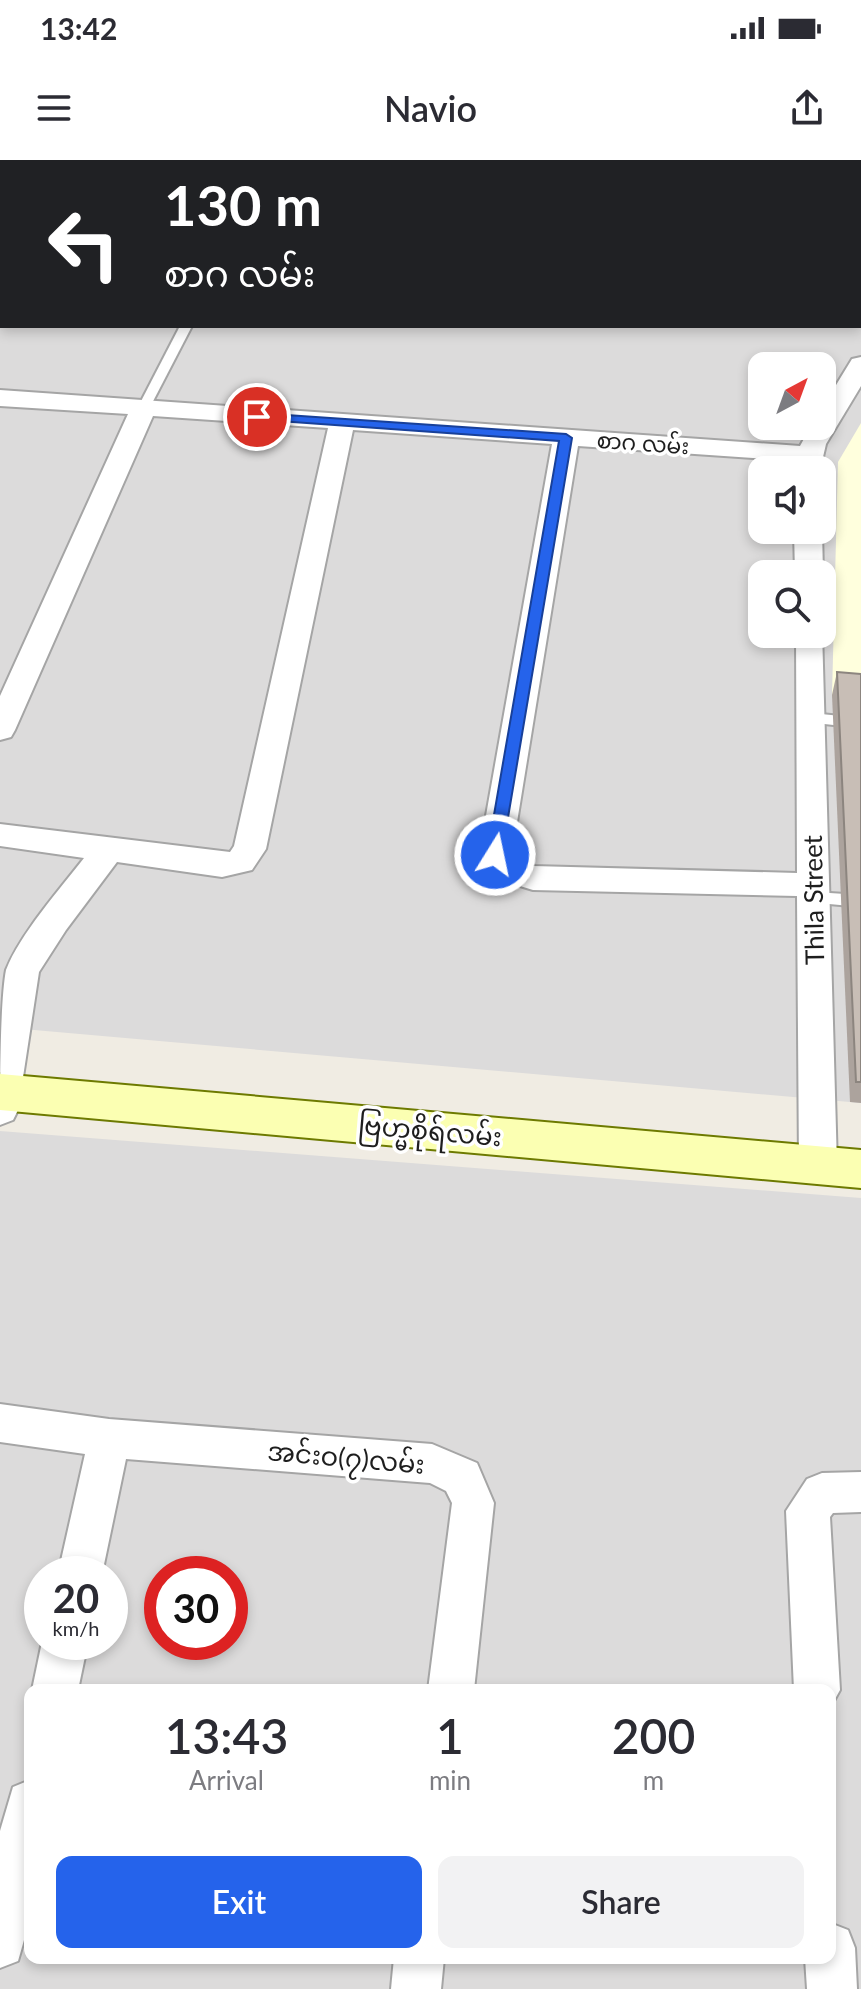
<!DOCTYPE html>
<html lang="en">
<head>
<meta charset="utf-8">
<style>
  body { margin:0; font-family:Lato,"Noto Sans Myanmar",sans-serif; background:#f2f2f3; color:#2b2b33; height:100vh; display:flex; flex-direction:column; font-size:30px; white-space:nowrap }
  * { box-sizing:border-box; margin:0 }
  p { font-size:26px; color:#7c7c81 }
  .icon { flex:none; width:44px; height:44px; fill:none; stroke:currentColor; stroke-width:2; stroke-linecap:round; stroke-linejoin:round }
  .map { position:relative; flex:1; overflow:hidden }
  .side { position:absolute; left:24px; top:1524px; width:812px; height:280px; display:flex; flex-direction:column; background:#fff; border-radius:16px; box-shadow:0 4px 12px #0003 }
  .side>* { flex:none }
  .banner { position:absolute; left:0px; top:0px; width:862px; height:168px; box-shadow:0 4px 12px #0003; background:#202124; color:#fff; overflow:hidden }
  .needle { width:52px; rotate:41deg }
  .buttons { position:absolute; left:748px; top:192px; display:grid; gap:16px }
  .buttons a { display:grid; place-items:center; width:88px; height:88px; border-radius:16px; background:#fff; box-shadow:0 4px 12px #0003; font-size:40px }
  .speed { position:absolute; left:24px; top:1396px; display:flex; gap:16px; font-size:40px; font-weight:700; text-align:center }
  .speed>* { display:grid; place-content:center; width:104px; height:104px; border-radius:50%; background:#fff; box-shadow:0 4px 12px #0003; line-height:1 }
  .speed small { font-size:20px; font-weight:400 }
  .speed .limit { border:12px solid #d22; background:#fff; color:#111 }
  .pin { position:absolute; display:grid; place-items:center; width:68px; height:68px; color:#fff; margin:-34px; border:4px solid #fff; border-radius:50%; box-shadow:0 2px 8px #0007 }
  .me { position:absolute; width:88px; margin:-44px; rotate:10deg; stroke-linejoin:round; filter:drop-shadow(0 0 6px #0008) }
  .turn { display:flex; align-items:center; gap:28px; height:168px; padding:0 32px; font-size:36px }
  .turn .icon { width:104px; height:104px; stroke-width:2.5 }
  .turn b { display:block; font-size:56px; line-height:68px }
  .eta { display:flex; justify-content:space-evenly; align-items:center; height:136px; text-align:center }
  .eta b { font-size:48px; font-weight:600; line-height:56px }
  .button { display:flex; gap:16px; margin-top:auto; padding:16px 32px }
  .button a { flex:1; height:92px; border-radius:16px; background:#2563eb; color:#fff; font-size:32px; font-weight:600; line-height:92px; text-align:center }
  .button a+a { background:#f2f2f3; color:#2b2b33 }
  .status { display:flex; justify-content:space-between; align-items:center; height:56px; padding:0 40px; background:#fff; direction:ltr }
  .status svg { height:22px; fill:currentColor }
  header { display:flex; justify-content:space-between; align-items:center; height:104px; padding:0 32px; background:#fff; font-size:36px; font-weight:600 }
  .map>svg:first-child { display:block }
</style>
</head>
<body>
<div class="status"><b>13:42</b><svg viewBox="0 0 49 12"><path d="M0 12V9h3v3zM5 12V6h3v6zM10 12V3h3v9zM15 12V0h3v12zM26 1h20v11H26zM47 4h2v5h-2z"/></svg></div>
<header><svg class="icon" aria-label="menu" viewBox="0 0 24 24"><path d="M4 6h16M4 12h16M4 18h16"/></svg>Navio<svg class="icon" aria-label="share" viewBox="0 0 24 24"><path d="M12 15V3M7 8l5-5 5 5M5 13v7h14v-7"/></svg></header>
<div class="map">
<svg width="861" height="1829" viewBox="0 0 861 1829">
  <rect width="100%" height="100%" fill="#f0ece3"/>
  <g fill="#dcdbdb" fill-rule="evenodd">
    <path d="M0 0H861V943L0 867ZM2 2H860V166H2ZM762 206H822V266H762ZM762 310H822V370H762ZM762 414H822V474H762Z"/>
    <path d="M0 971 861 1038V1829H0ZM42 1414H110V1482H42ZM162 1414H230V1482H162ZM30 1530H830V1798H30Z"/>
  </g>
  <polygon fill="#ffd" points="861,263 861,537 832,535 838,302"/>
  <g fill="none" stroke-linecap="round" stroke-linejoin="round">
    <g stroke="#a5a5a5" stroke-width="4">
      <g id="service">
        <polygon points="180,166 192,166 149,249 139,252 137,249"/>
        <polygon points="811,553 861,558 861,568 806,562 806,554"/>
        <polygon points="814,732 861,735 861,747 808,742 806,738 808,734"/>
      </g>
    </g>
    <g stroke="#a5a5a5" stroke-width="4">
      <g id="minor">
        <polygon points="503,0 525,0 502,2"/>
        <polygon points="693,0 715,0 692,2"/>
        <polygon points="0,111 2,112 2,126 0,125"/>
        <rect x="860" y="128" width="1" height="14"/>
        <polygon points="0,142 2,142 0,159"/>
        <path d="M861 197V226L826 284 820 310H794L795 301 578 286 512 693 520 703 533 706 797 713 796 474H822V470L837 1006 831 1017 818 1021 805 1017 799 1006 797 736 533 730 497 719 479 695 552 284 353 270 266 689 252 710 222 717 117 702 66 770 39 812 18 950 13 960 0 965C0 927 0 841 6 810 20 774 60 729 84 698L0 686V664L230 692 234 686 328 268 153 256 15 570 11 577 0 580V536L128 254 0 246V230L800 286 811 266H822V248L852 199Z"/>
        <polygon points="794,370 822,370 823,414 822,415 795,414"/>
        <polygon points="0,1244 109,1259 432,1284 477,1303 494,1343 474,1530 428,1530 452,1343 446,1331 430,1323 126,1299 102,1414 58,1414 85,1294 0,1282"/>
        <polygon points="861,1312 861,1352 833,1353 830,1357 840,1530 830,1548 830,1530 794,1530 786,1351 807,1319 822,1313"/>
        <polygon points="42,1482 88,1482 78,1530 32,1530"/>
        <polygon points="30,1620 30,1759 18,1801 0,1808 0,1671 13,1627"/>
        <polygon points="830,1763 848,1770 855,1788 857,1829 807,1829 805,1798 830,1798"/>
        <polygon points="394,1798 444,1798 441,1829 391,1829"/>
      </g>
    </g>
    <g stroke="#6d7a00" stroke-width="4">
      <polygon id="secondary" points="0,914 861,990 861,1028 0,950"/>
    </g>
    <use href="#service" fill="#fff" fill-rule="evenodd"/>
    <use href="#minor" fill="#fff" fill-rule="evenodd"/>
    <use href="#secondary" fill="#fbffb2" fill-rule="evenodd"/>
  </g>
  <polygon fill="#aca39d" points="837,512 861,514 861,943 850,942 832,535"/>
  <polygon fill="#c8beb6" stroke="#8c857f" stroke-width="2" points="837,512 861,514 861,922 856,922"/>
  <polygon fill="#2563eb" stroke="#184099" stroke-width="2" points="257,253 566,274 572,278 501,699 495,701 487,695 559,281 252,259 252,254"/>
  <g text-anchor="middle" stroke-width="7" stroke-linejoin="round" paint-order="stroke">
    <g font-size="22" fill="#1e1e1e" stroke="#fff">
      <text transform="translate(643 283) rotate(4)" y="8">စာဂ လမ်း</text>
    </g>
    <g font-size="26" fill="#1e1e1e" stroke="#fff">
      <text transform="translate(814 740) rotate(-91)" y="9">Thila Street</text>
      <text transform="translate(430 971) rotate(5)" y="9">ဗြဟ္မစိုရ်လမ်း</text>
      <text transform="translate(346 1298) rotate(5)" y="9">အင်းဝ(၇)လမ်း</text>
    </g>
  </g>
</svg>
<div class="buttons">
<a><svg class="needle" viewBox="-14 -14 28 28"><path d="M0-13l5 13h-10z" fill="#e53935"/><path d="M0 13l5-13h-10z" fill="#7c7c81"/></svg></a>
<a><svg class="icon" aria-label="sound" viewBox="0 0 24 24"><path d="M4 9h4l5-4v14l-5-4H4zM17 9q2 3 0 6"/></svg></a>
<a><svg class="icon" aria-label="search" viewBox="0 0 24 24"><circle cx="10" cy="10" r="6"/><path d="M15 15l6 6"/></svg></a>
</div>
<div class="speed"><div>20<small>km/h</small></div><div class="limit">30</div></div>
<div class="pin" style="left:257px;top:257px;background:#d93025"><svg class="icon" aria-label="arrive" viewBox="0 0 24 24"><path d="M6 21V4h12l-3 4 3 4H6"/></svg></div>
<svg class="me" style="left:495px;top:695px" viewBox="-20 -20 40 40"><circle r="17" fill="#2563eb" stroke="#fff" stroke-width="3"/><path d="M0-11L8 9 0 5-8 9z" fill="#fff"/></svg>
<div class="banner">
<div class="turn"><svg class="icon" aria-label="left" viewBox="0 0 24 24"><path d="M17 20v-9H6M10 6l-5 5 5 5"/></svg><div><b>130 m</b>စာဂ လမ်း</div></div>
</div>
<section class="side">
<div class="eta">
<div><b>13:43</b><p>Arrival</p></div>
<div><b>1</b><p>min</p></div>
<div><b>200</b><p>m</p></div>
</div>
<div class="button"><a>Exit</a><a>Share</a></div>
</section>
</div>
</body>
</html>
